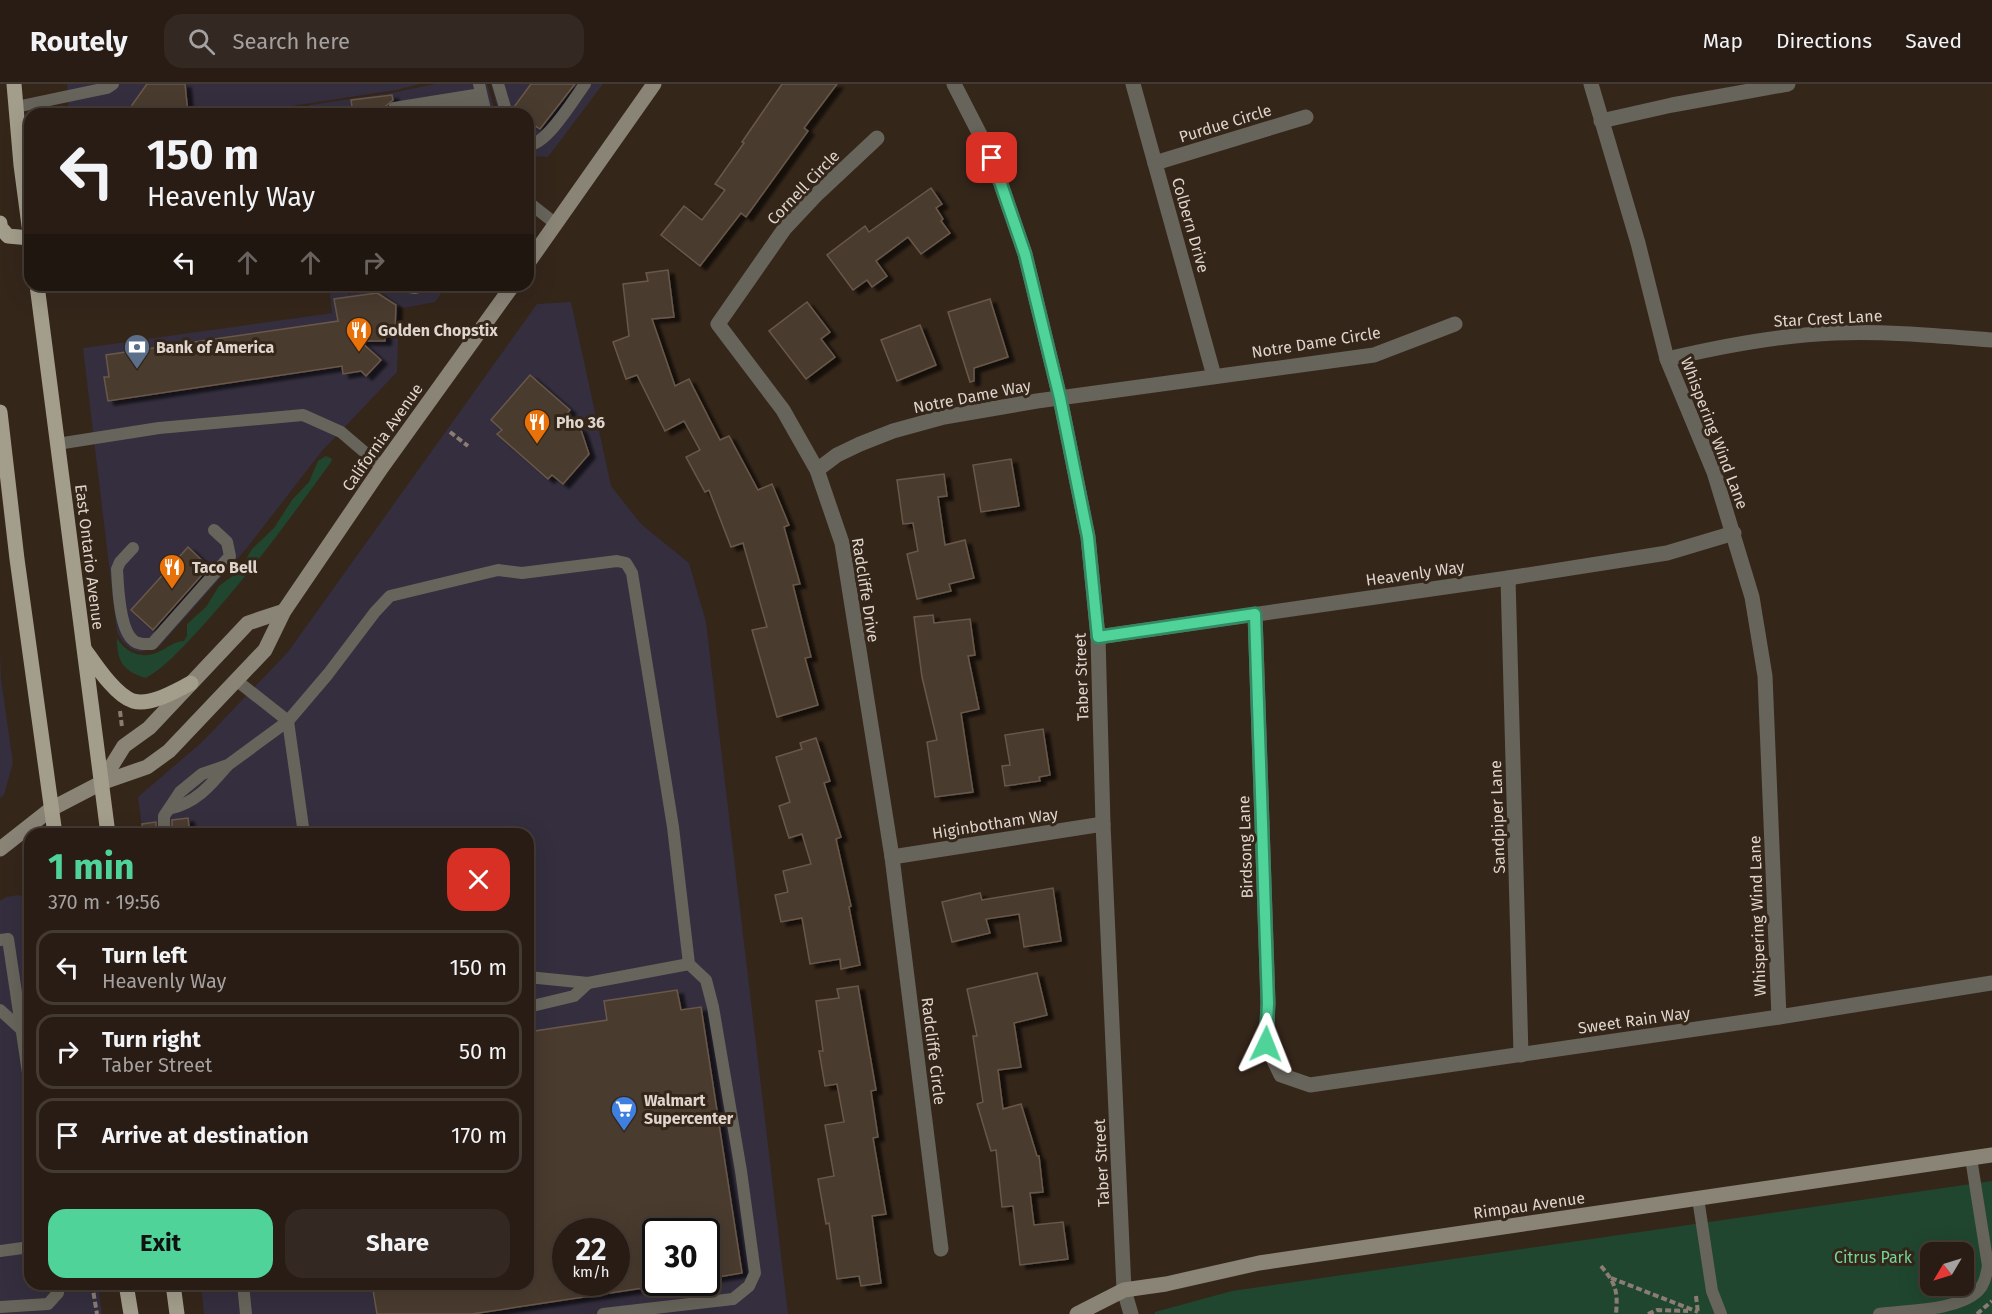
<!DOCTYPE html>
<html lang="en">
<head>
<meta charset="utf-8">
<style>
  body { margin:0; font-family:"Fira Sans",sans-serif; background:#342922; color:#f1f3f6; height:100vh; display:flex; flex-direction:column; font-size:22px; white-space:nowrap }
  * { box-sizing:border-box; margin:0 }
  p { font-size:20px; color:#a5a1a0 }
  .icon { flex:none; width:33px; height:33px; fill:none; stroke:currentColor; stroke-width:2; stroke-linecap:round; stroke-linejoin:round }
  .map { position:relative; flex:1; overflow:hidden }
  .side { position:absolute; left:24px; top:744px; width:510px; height:462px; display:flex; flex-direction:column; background:#281c14; border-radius:18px; box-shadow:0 6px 24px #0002,0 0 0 2px #443a34 }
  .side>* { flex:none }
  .top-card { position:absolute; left:24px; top:24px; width:510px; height:183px; border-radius:18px; box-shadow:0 6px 24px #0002,0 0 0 2px #443a34; background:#281c14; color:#f1f3f6; overflow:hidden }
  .needle { width:39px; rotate:232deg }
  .fabs { position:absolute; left:1920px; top:1158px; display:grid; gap:12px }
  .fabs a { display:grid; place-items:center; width:54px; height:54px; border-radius:12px; background:#281c14; box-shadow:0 6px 24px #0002,0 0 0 2px #443a34; font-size:30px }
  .speed { position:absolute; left:552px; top:1134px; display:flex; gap:12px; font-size:30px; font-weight:700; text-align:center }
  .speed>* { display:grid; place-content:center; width:78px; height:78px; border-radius:50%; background:#281c14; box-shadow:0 6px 24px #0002,0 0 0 2px #443a34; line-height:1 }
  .speed small { font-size:15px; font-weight:400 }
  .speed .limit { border:3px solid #111; border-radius:9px; background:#fff; color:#111 }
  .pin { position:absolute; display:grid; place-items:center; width:51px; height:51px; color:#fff; margin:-26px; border-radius:12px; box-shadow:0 3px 9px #0006 }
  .me { position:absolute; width:66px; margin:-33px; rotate:2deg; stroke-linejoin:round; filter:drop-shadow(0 0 4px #0008) }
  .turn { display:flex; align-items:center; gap:21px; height:126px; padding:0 24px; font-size:27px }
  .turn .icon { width:78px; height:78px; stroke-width:2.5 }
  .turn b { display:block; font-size:42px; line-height:51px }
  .lanes { display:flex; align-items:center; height:57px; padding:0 24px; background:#0003; justify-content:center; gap:30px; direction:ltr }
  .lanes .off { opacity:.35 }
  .round { display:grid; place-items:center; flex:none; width:63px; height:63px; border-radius:18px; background:#342922 }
  .headline { display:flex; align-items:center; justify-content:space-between; height:102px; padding:0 24px }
  h1 { font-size:36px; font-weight:700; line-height:45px; color:#4fd399 }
  .cta { display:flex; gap:12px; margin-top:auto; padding:12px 24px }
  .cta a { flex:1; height:69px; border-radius:18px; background:#4fd399; color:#111; font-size:24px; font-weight:700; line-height:69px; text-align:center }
  .cta a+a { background:#342922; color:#f1f3f6 }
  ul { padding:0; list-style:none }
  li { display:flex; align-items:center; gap:18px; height:75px; margin:0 12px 9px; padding:0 12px; border:3px solid #443a34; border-radius:18px }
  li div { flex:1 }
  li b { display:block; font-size:22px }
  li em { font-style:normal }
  header { display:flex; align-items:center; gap:36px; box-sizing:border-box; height:84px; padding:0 30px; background:#281c14; border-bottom:2px solid #443a34 }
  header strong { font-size:28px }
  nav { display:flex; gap:33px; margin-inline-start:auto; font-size:21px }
  .search { width:420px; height:54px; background:#342922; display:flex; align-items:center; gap:15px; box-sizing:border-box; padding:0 21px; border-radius:18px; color:#a5a1a0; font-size:22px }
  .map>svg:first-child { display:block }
</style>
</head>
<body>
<header>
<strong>Routely</strong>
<div class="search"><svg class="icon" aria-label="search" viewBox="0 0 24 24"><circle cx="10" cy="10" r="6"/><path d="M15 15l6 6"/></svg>Search here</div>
<nav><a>Map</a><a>Directions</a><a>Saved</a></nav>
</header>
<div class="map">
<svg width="1992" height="1230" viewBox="0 0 1992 1230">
  <defs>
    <filter id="shadow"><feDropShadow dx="6" dy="4" stdDeviation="1.5" flood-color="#0009"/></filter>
  </defs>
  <rect width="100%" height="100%" fill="#35261a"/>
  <g fill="#342e3e" fill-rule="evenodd">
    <polygon points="67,0 420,0 396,6 239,30 69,30"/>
    <polygon points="435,0 487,0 496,30 310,30 309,21 392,9"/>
    <polygon points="491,0 603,0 548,73 528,72 528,30 499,30"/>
    <polygon points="329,201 346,201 348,210 378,207 398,221 379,206 349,209 347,201 447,201 435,218 403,224 399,221 397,288 322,367 246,465 158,564 139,568 131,565 122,557 117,548 83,264 332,229"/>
    <path d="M571 218 611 402 641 440 689 479 706 538 788 1230H204L201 1200H528V750H143L138 713 202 658 288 568 537 220ZM566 1148H616V1198H566ZM656 1148H706V1198H656Z"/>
    <polygon points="0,568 1,595 13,679 4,711 0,714"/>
    <polygon points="18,811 30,815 30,1200 98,1200 102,1230 0,1230 0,817 6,813"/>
  </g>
  <g fill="#20462f" fill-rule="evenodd">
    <path d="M326 372 332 375 331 378C289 436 246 495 197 548 181 565 166 582 146 594 123 587 117 578 117 554 125 568 142 576 158 568 168 564 172 558 184 557L187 552V540L206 523 219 502 238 488 252 465 274 444 292 416 309 398 318 377Z"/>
    <path d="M1992 1097V1230H1155V1228L1232 1207ZM1930 1168H1964V1202H1930Z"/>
  </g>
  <g fill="#4a3b2e" stroke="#69584a" stroke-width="1.5" fill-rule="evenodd" filter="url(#shadow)">
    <polygon points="147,0 185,0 188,30 133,30 132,21"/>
    <polygon points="531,0 575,0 540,45 528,37 528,30 519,30 514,23"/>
    <polygon points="782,0 837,0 804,44 808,47 746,133 741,129 700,182 661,151 684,122 702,136 725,106 715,100 744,59 742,58"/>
    <polygon points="392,11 393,16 386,22 389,30 353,30 351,16"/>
    <polygon points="931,104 942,120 936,124 943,135 941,137 950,149 921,170 908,153 876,177 887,192 872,203 867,196 853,206 827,171 865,142 869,148"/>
    <polygon points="668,186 674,233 652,235 675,302 689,295 720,356 729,352 758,406 772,400 789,441 784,443 800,500 793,501 811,573 805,574 818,621 777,633 752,546 767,543 743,459 731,463 709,406 705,408 686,373 700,366 684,337 665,347 637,291 626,295 613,258 629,252 623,200 648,197 646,189"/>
    <polygon points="377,209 396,221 395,246 385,245 385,257 360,257 381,276 366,292 361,287 343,290 342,282 108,317 104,293 109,293 106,271 338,237 334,215"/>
    <polygon points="990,215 1008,273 974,284 974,297 970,298 948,228"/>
    <polygon points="807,218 830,248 821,255 835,273 806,295 769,247"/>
    <polygon points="920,241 936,281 897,297 881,256"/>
    <polygon points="530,291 570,326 565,332 581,346 589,370 563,400 552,391 548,395 497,350 502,346 491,336"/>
    <polygon points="1011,375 1019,422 981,428 973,381"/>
    <polygon points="944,390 947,412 938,413 945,461 965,456 974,494 949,500 951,507 917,515 907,470 918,467 913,439 903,440 897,396"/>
    <polygon points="188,463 209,483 153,546 131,526"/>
    <polygon points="933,531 934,539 970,535 975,571 968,572 979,625 961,629 973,708 935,713 927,658 937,656 922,593 914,533"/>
    <polygon points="1043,645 1050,691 1039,693 1040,697 1005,702 1002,682 1010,681 1005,651"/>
    <polygon points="816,654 830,697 824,699 841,753 836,755 851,822 849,823 860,881 841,885 840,875 810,880 802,834 781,838 775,811 788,808 783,787 811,780 802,750 789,754 779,722 790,718 776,673 802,665 800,659"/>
    <polygon points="188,734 190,750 172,750 172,736"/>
    <polygon points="156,738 156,750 143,750 142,740"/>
    <polygon points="1053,804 1061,857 1024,863 1019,830 986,835 990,849 952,858 942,818 980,809 982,816"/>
    <polygon points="1037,889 1047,931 1014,939 1021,983 998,986 1003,1025 1021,1020 1037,1072 1039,1072 1043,1108 1030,1109 1034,1141 1063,1138 1068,1175 1020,1181 1013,1122 1002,1123 996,1066 991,1067 977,1020 983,1018 973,952 977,952 967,905"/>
    <polygon points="858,902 876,1006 871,1007 878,1053 873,1054 886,1130 872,1132 881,1199 861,1202 859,1192 837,1195 829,1139 826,1140 818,1095 834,1092 825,1041 844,1038 837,1000 825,1002 819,967 823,967 816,917 839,914 837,905"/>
    <path d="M677 906 681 926 701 923 742 1189 706 1195V1148H656V1202L472 1230H377L372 1200H528V948L607 936 604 917ZM566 1148H616V1198H566Z"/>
  </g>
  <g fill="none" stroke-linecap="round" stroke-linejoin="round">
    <g stroke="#8a7d73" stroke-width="4" stroke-dasharray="6 3" stroke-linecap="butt">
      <polyline points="450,348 468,362"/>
      <polyline points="120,627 122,643"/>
      <path d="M1601 1182C1616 1200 1618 1207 1616 1230"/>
      <polyline points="1611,1194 1698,1228"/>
      <polyline points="92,1200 97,1230"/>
      <polyline points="1696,1212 1698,1229"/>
      <polyline points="1648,1230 1657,1226 1688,1227"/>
      <polyline points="1977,1230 1992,1217"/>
    </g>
    <g stroke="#67645b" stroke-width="12">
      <polyline points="479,0 486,30"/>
      <polyline points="498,0 507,30"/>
      <polyline points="16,23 107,4 113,0"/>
      <polyline points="394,24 481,10"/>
      <polyline points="417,30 483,20"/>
      <path d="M528 61C546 62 574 15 585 0"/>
      <polyline points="528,118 556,140"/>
      <polyline points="398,201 415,204 426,201"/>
      <polyline points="57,360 159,344 303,331 341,348 382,383"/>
      <path d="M133 464 120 478 117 485C118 502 119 546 134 557 139 561 146 560 152 560L230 472 227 458 214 446"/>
      <polyline points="236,596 288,637 328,590 375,528 390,512 498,486 522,489 617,477 626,479 632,489 673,743 689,880 706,896 713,923 741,1087 755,1189 749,1202 733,1215 603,1230"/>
      <path d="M169 725C196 719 210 702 227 682"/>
      <polyline points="164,750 164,732 180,708 202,690 228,681 288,637 304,750"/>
      <polyline points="0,856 8,855 30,1002"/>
      <polyline points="528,893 588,899 689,880"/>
      <polyline points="528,923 574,912 588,899"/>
      <polyline points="0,926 21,945"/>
      <polyline points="1698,1114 1712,1207 1721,1230"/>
      <polyline points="0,1167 30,1163"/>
      <polyline points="243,1200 246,1230"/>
      <polyline points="0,1223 48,1220 58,1209 57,1200"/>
      <path d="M1879 1230C1907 1226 1957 1227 1978 1207 1985 1200 1986 1191 1988 1182L1971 1074"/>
    </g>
    <g stroke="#67645b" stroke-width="15">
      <polyline points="1133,0 1214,292"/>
      <polyline points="1591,0 1638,159 1667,275 1714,388 1752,513 1765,592 1779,933"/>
      <polyline points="1601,37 1672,21 1788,0"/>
      <polyline points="877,54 815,112 785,144 718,240 783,326 817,386 842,459 892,773 941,1165"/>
      <polyline points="1155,79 1306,33"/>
      <path d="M1667 275C1722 262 1779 251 1835 249 1888 247 1940 252 1992 256"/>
      <polyline points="817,386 837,371 860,360 893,347 944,333 1037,317 1374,271 1455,240"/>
      <polyline points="1508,494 1521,971"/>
      <polyline points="1255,530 1268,919 1266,960 1281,991 1310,1001 1779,933 1992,899"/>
      <polyline points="1098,553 1508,494 1667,469 1734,449"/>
      <polyline points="892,773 1103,740"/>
    </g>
    <polyline stroke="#67645b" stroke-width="15" points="954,0 992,74 1025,170 1060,314 1088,453 1098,553 1103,740 1124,1206 1131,1230"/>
    <g stroke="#898476" stroke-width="15">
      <polyline points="528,179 654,0"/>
      <polyline points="101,699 124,662 149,644 248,539 284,527"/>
      <polyline points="0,765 51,725 101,699 147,683 169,667 265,566 284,527 382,383 513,201"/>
      <polyline points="1077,1230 1124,1206 1166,1200 1259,1179 1992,1071"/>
    </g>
    <g stroke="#a39d8b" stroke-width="15">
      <polyline points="14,0 21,81 30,149"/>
      <polyline points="0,139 0,143 8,152 30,154"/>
      <polyline points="37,201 108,750"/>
      <polyline points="0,328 17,475 55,750"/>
      <path d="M85 566C95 580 115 611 133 617 151 622 175 607 191 599"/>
      <polyline points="126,1200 131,1230"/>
      <polyline points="173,1200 177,1230"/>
    </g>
  </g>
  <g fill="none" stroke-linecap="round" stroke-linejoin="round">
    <g stroke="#338963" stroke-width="15">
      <polyline id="route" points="992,74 1025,170 1060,314 1088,453 1098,553 1255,530 1268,919 1266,960"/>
    </g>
    <use href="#route" stroke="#4fd399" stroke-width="10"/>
  </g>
  <defs>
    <g id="restaurant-pin" transform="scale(1.35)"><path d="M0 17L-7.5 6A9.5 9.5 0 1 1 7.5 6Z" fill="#e8710a" stroke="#35261a"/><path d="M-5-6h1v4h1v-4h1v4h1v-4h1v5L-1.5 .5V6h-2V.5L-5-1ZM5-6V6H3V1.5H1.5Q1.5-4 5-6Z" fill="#fff"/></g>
    <g id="bank-pin" transform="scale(1.35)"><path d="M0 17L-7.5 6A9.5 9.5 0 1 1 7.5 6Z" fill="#5c6f8a" stroke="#35261a"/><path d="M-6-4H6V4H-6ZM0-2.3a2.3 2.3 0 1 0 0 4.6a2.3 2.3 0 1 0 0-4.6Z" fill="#fff"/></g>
    <g id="supermarket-pin" transform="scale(1.35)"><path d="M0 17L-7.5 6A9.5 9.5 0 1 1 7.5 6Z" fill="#3f7fe0" stroke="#35261a"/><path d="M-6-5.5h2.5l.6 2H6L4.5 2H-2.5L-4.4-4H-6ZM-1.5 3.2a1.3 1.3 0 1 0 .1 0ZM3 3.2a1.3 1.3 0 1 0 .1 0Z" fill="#fff"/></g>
  </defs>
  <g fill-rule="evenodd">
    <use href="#restaurant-pin" x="359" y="246"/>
    <use href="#bank-pin" x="137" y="263"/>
    <use href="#restaurant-pin" x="537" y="338"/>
    <use href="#restaurant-pin" x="172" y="483"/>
    <use href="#supermarket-pin" x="624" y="1025"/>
  </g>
  <g text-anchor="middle" stroke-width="6" stroke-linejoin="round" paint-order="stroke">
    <g font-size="16" fill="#dfd5cd" stroke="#35261a">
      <text transform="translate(1225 39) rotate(-17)" y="6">Purdue Circle</text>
      <text transform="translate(803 103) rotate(-46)" y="6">Cornell Circle</text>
      <text transform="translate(1191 141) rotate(74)" y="6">Colbern Drive</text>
      <text transform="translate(1828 234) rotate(-3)" y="6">Star Crest Lane</text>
      <text transform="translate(1316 258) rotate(-9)" y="6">Notre Dame Circle</text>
      <text transform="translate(972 312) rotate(-11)" y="6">Notre Dame Way</text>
      <text transform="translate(1715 349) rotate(69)" y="6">Whispering Wind Lane</text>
      <text transform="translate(382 353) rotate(-55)" y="6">California Avenue</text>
      <text transform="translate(90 473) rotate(83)" y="6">East Ontario Avenue</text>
      <text transform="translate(1415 489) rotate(-8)" y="6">Heavenly Way</text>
      <text transform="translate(866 506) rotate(81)" y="6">Radcliffe Drive</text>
      <text transform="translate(1081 593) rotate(-92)" y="6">Taber Street</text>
      <text transform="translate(1497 733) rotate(-92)" y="6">Sandpiper Lane</text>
      <text transform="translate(995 739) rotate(-9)" y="6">Higinbotham Way</text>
      <text transform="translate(1245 763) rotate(-92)" y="6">Birdsong Lane</text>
      <text transform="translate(1757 832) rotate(-92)" y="6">Whispering Wind Lane</text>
      <text transform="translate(1634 936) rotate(-8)" y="6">Sweet Rain Way</text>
      <text transform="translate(934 967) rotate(83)" y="6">Radcliffe Circle</text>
      <text transform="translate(1101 1079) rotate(-93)" y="6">Taber Street</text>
      <text transform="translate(1529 1121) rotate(-8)" y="6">Rimpau Avenue</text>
    </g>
    <g font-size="16" font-weight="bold" fill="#dfd5cd" stroke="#35261a" text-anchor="start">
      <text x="378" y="252">Golden Chopstix</text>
      <text x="156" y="269">Bank of America</text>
      <text x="556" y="344">Pho 36</text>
      <text x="192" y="489">Taco Bell</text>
      <text x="644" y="1022">Walmart<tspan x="644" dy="18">Supercenter</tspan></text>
    </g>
    <g font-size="16" fill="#74d69a" stroke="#35261a">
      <text x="1873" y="1179">Citrus Park</text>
    </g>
  </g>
</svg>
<div class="fabs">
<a><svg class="needle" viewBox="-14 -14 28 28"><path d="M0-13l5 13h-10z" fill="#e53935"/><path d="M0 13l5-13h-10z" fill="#a5a1a0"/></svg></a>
</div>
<div class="speed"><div>22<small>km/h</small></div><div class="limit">30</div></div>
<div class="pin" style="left:992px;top:74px;background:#d93025"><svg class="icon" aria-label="arrive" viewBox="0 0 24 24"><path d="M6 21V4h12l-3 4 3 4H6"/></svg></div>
<svg class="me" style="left:1266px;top:960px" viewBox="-20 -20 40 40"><path d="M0-17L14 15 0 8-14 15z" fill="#4fd399" stroke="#fff" stroke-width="4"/></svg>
<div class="top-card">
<div class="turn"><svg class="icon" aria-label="left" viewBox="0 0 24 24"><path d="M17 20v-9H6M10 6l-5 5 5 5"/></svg><div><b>150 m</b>Heavenly Way</div></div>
<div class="lanes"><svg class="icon" aria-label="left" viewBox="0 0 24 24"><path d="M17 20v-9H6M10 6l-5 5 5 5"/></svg><svg class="icon off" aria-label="ahead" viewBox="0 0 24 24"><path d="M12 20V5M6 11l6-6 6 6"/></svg><svg class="icon off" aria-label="ahead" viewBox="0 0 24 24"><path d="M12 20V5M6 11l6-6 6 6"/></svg><svg class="icon off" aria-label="right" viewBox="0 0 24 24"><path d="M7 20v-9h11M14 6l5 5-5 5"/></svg></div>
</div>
<section class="side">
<div class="headline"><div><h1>1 min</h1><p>370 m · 19:56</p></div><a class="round" style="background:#d93025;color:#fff"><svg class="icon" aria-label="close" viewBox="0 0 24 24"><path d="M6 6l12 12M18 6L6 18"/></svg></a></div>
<ul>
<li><svg class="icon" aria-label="left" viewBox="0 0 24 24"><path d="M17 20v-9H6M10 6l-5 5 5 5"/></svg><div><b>Turn left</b><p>Heavenly Way</p></div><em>150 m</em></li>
<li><svg class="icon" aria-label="right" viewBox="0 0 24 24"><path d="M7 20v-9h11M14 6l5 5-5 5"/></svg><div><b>Turn right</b><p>Taber Street</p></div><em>50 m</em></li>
<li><svg class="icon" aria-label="arrive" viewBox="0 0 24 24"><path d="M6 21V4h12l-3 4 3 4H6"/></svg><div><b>Arrive at destination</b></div><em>170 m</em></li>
</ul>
<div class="cta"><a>Exit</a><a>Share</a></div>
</section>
</div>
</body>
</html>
